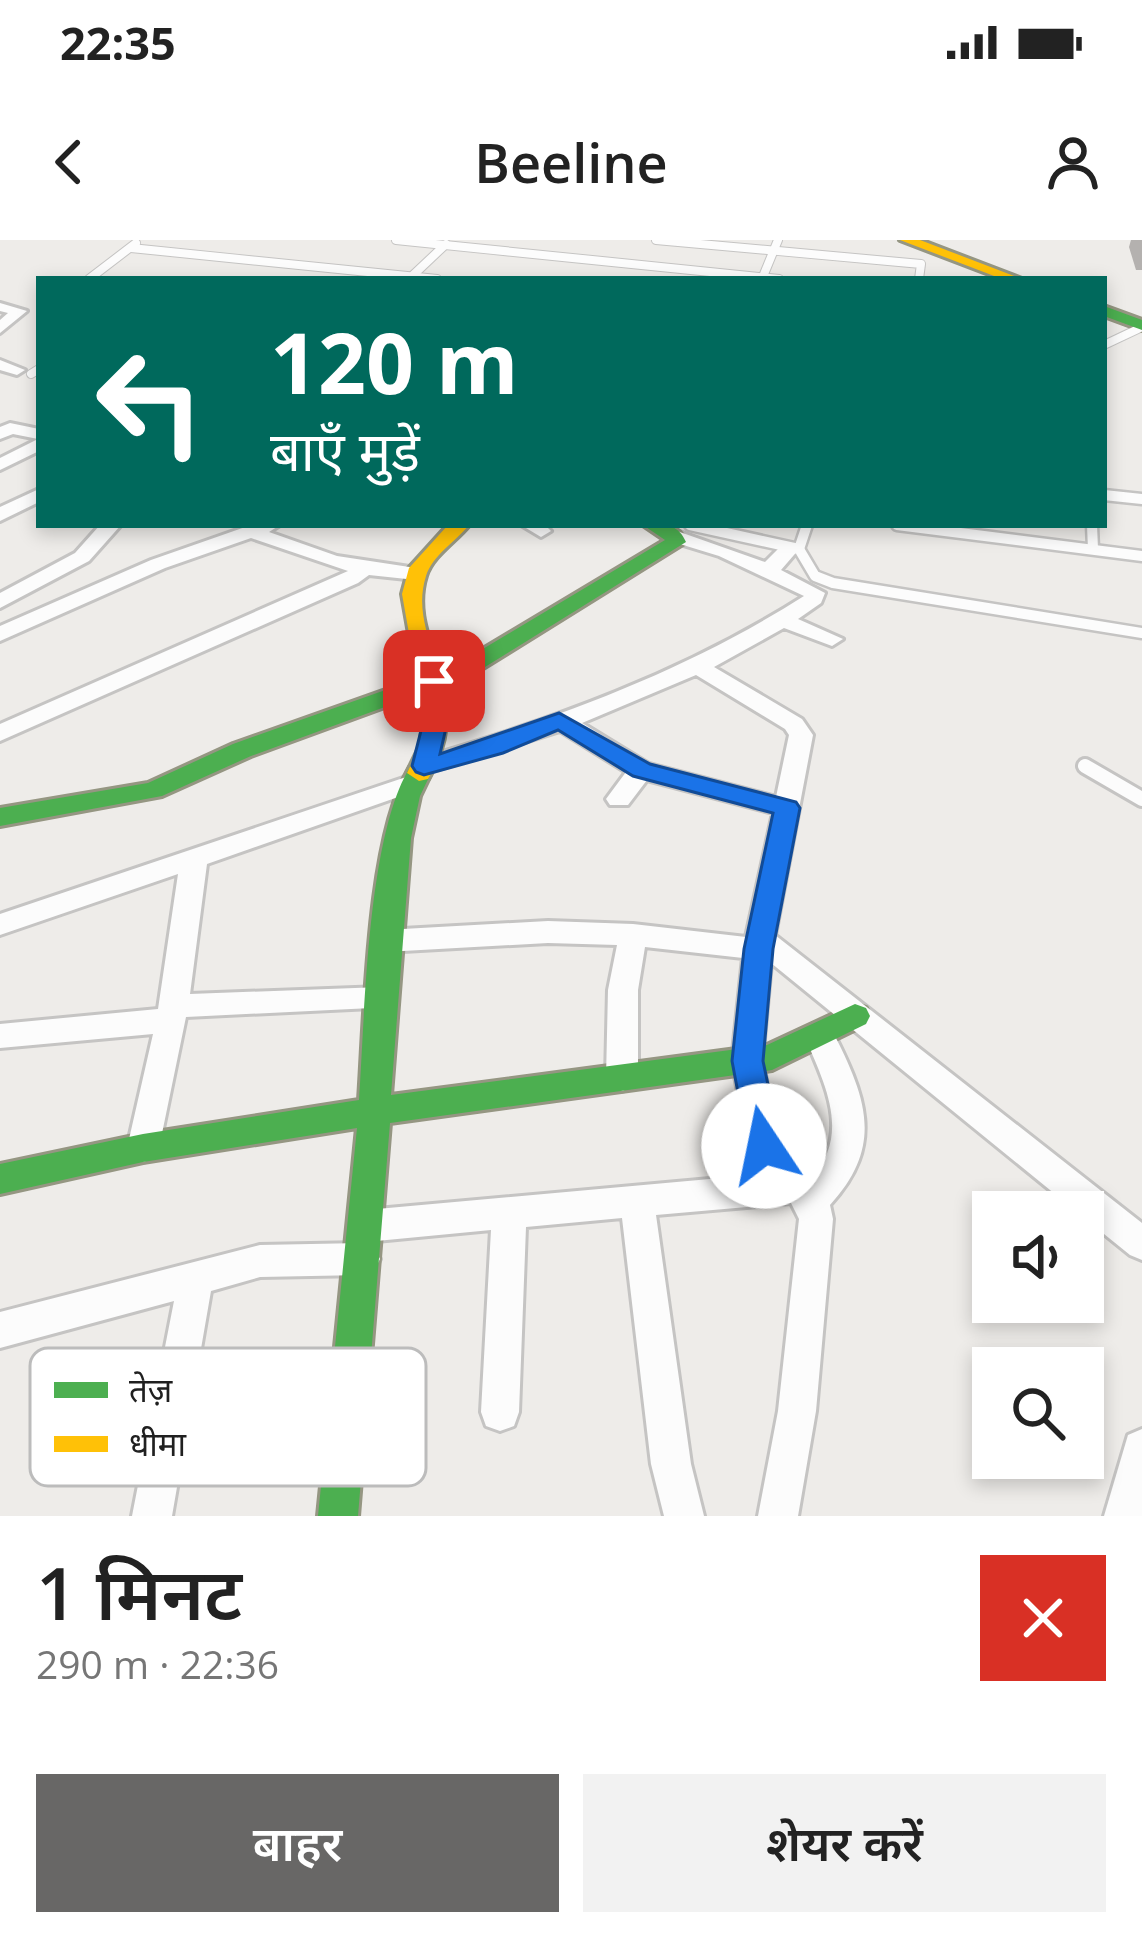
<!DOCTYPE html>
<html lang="hi">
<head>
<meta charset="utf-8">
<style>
  body { margin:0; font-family:"Open Sans","Noto Sans Devanagari",sans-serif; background:#f2f2f2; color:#222; height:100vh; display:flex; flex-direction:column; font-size:45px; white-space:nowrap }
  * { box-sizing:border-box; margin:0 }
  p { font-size:39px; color:#767676 }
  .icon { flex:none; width:66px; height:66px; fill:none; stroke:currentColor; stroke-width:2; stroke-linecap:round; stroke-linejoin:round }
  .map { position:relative; height:1276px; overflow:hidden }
  .sheet { display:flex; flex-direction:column; background:#fff; flex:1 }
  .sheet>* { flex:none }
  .hud { position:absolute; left:36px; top:36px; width:1071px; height:252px; border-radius:0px; box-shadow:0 6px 18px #0003; background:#00695c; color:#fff; overflow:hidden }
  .tools { position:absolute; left:972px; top:951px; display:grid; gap:24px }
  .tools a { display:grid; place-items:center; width:132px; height:132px; border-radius:0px; background:#fff; box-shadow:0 6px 18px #0003; font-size:60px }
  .pin { position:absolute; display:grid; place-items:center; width:102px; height:102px; color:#fff; margin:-51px; border-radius:24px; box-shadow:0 6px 18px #0006 }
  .me { position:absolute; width:132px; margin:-66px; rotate:349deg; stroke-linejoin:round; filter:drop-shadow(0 0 9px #0008) }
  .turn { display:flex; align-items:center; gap:42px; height:252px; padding:0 36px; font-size:54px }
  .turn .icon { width:156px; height:156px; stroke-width:2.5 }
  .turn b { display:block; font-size:84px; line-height:102px }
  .round { display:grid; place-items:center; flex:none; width:126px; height:126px; border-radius:0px; background:#f2f2f2 }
  .head { display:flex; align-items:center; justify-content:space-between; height:204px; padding:0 36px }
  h1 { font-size:72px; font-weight:600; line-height:90px }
  .action { display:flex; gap:24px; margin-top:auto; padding:24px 36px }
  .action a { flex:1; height:138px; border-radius:0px; background:#686766; color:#fff; font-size:48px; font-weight:600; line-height:138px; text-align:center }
  .action a+a { background:#f2f2f2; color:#222 }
  .status { display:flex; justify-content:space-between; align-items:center; height:84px; padding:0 60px; background:#fff; direction:ltr }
  .status svg { height:33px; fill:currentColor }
  header { display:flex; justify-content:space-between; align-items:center; height:156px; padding:0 36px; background:#fff; font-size:54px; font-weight:600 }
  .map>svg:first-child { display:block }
</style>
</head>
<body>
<div class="status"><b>22:35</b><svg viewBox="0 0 49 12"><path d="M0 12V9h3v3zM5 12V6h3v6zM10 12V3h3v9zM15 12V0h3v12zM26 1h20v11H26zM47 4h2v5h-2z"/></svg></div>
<header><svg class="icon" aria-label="back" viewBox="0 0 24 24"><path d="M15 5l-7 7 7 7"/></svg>Beeline<svg class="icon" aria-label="person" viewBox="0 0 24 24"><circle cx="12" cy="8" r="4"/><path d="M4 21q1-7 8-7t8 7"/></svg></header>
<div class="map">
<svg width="1142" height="1276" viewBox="0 0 1142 1276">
  <rect width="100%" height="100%" fill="#eeece9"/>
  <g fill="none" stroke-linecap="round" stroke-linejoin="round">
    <g stroke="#c5c4c3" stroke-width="10">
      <g id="lane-far2">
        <polyline points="396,0 779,39"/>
        <polyline points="656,0 921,24 919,39"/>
        <polyline points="131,8 437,39"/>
        <polyline points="410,38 446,4"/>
        <polyline points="89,39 136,3"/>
        <polyline points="762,39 778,0"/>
        <polyline points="1104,105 1142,87"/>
        <polyline points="31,134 39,129"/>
      </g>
    </g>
    <g stroke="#c5c4c3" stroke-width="15">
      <g id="lane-far1">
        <polyline points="1104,255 1142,259"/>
        <polyline points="690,285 799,309 815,336 833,343 1142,393"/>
        <polyline points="897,285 1142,316"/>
        <polyline points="1092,285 1093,309"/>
        <polyline points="799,309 807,285"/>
      </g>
    </g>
    <g stroke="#c5c4c3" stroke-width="20">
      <polyline id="lane" points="1085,526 1142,559"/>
    </g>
    <g stroke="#c5c4c3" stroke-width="6">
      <g id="street">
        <polygon points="0,63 27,71 0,93 0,80 8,73 0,71"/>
        <polygon points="0,120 25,130 17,135 0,130"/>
        <polygon points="10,183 39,189 39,211 0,230 0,218 38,199 13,194 0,199 0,187"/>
        <polygon points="39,249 39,262 0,281 0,267"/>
        <polygon points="100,285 121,285 89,321 0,368 0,353 75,313"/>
        <polygon points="251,285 280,285 269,292 337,316 416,328 426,334 416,340 369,335 358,343 0,501 0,484 348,331 251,298 165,328 0,401 0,386 151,320"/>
        <polygon points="521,285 545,285 551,291 541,297"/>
        <path d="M677 291 765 322 783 304H797L800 308 781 330 825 353 821 363 798 379 843 399 832 406 784 388 714 427 802 479 813 495 775 695 1142 983V1020L1130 1015 1083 977V972H1077L771 723 762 821 786 933 810 939C852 895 825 845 805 797L809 788 820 785 831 788C865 855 886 904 830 965L833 979 816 1171 798 1276H758L778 1171 799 979 791 963 656 975 691 1224 704 1276H664L651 1224 622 978 526 987 519 1172 514 1186 500 1191 486 1186 481 1172 491 990 366 1002 354 997 349 986 354 975 366 970 754 935 732 821 743 718 645 707 638 750V838L633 847 622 851 611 847 606 838 608 750 617 705 548 703 385 712 375 709 371 701 375 693 385 690 548 681 633 684 746 697 773 573 647 540 628 565H610L606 559 626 532 560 491 424 534 412 526 415 520C553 480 683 433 804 356L719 316 670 301V293ZM696 435 785 489 789 495 776 557 649 524 582 483Z"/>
        <polygon points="412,535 421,537 424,543 421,549 207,624 190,754 382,747 392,751 397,759 392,767 186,777 159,908 155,918 143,922 131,918 127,908 153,794 0,808 0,784 158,769 178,634 0,695 0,674"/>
        <polygon points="362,1003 374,1007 380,1019 374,1031 362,1035 260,1037 211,1051 172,1276 132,1276 174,1061 0,1108 0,1072 260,1005"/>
        <polygon points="1142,1189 1142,1276 1104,1276 1128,1195"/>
      </g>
    </g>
    <g stroke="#959682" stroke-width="6">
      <g id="fast">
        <polygon points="1104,66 1142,80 1142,90 1104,76"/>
        <path d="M643 285C663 285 677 282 686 302L472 435 251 516 162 556 0 586V568L148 543 233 504 456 425 665 300Z"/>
        <path d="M419 525 431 533 420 556 411 598 391 855 767 805 855 764 866 768 870 776 866 784 772 830 390 883 358 1276H318L357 888 143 922 0 954V924L143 894 359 860C365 774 367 597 410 527Z"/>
      </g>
    </g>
    <g stroke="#959682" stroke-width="6">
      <g id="slow">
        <polygon points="900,0 920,0 1022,39 1002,39"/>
        <path d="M448 285H469C456 301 432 316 426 336 405 402 479 450 428 539L419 541 407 533 420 506 424 478 402 354 409 328Z"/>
      </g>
    </g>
    <use href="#lane-far2" stroke="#fcfcfc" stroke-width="8"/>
    <use href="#lane-far1" stroke="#fcfcfc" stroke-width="10"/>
    <use href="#lane" stroke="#fcfcfc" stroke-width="14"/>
    <use href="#street" fill="#fcfcfc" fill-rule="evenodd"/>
    <use href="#fast" fill="#4caf50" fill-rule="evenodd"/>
    <use href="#slow" fill="#ffc107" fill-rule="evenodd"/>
  </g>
  <polygon fill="#b4b1af" points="1131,0 1142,0 1142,30 1136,30 1129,7"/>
  <polygon fill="#1a73e8" stroke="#114b97" stroke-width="3" points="434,434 446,441 449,475 440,514 559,473 650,524 796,562 800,568 773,709 763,821 781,906 776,916 764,920 753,916 748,906 732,821 744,709 773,573 633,536 558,490 503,513 424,535 416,532 412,526 425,475 423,441"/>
  <rect x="30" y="1108" width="396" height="138" rx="18" fill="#fff" stroke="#bcbcbc" stroke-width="3"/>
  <rect x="54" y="1142" width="54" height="16" fill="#4caf50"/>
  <rect x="54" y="1196" width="54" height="16" fill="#ffc107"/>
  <g font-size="33" fill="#202020">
    <text x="129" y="1162">तेज़</text>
    <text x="129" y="1216">धीमा</text>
  </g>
</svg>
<div class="tools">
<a><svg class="icon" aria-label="sound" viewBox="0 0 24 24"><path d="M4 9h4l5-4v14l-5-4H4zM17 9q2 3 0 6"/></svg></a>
<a><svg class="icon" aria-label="search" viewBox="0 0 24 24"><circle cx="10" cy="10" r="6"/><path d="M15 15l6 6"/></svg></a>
</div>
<div class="pin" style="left:434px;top:441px;background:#d93025"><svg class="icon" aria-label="arrive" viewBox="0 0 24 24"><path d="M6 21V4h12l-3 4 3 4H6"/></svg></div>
<svg class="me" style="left:764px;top:906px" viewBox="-20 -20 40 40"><circle r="19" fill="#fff"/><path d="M0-13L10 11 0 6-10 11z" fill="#1a73e8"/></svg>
<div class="hud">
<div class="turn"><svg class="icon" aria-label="left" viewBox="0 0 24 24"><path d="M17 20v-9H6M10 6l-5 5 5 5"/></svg><div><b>120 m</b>बाएँ मुड़ें</div></div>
</div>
</div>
<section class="sheet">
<div class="head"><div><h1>1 मिनट</h1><p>290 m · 22:36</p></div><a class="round" style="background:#d93025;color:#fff"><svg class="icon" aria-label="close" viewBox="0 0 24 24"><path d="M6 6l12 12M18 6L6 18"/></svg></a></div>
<div class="action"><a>बाहर</a><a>शेयर करें</a></div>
</section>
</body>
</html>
